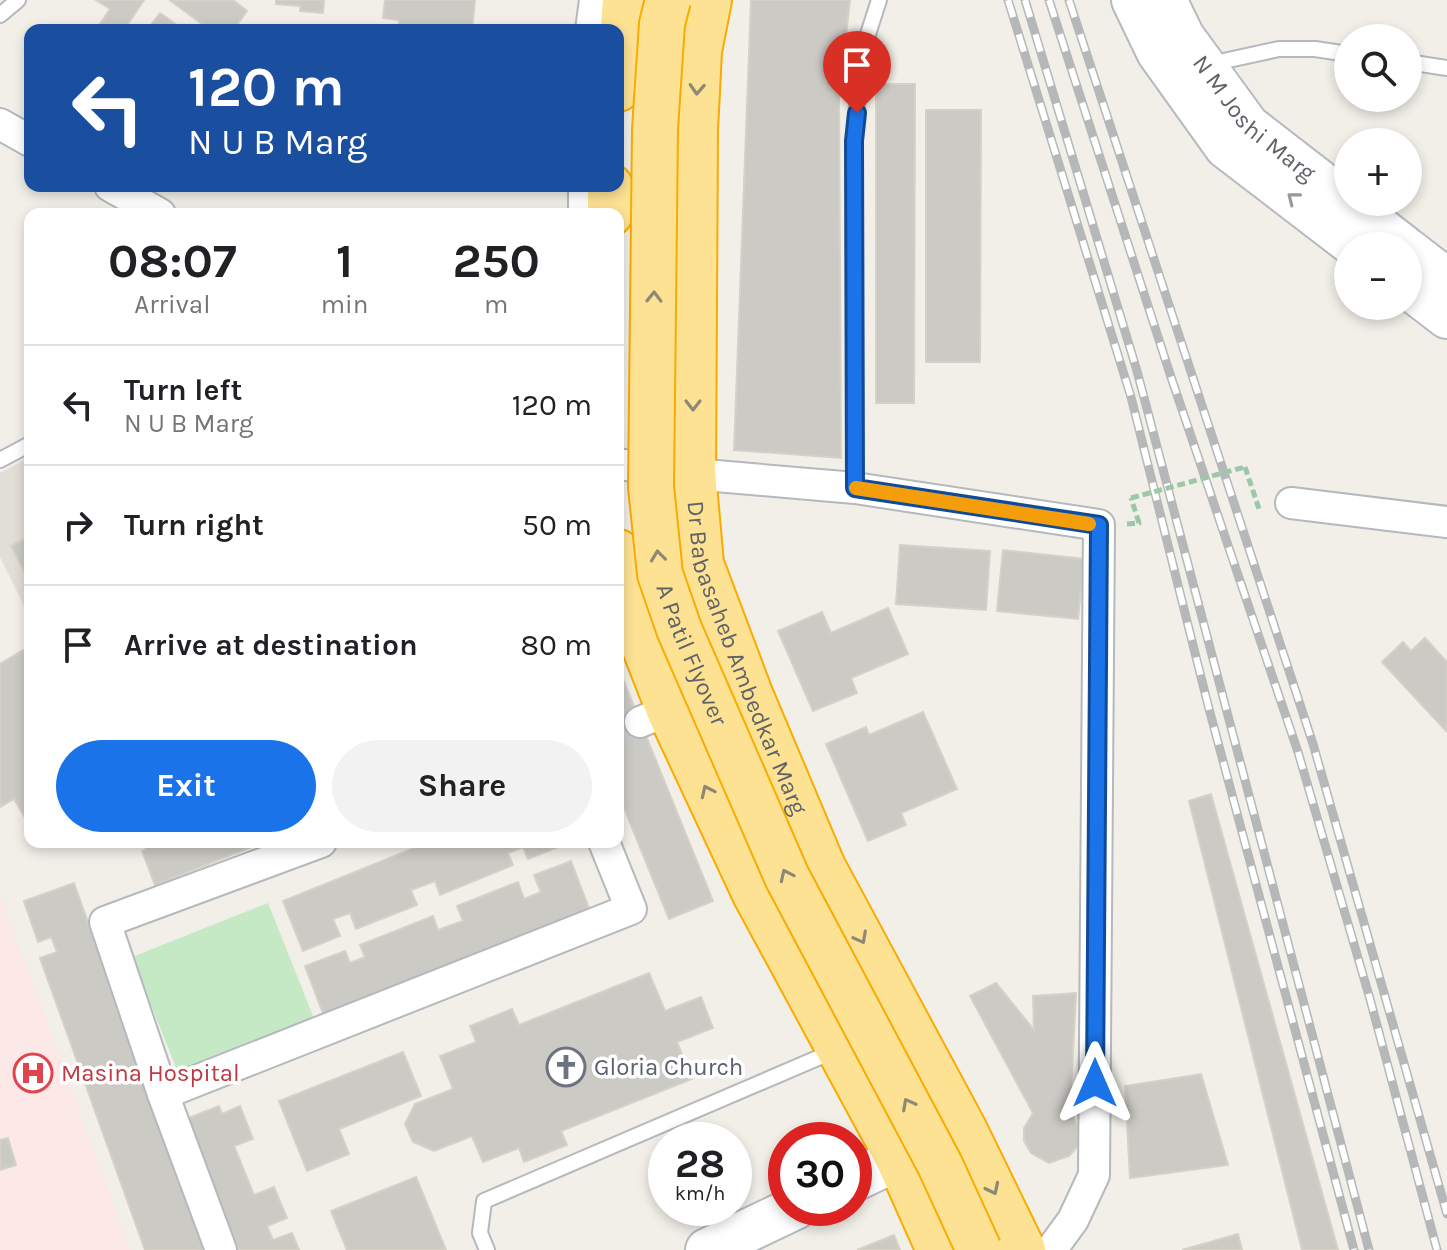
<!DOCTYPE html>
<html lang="en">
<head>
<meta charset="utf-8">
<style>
  body { margin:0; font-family:Karla,sans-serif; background:#f2f2f2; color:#202124; height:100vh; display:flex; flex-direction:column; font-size:30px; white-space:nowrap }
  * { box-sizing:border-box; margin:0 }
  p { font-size:26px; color:#757577 }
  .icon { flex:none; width:44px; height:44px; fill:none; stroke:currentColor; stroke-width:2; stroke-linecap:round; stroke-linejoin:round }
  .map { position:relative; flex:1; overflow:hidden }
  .side { position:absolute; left:24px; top:208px; width:600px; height:640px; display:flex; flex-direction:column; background:#fff; border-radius:16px; box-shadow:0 4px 12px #0003 }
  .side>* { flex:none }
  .hud { position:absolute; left:24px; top:24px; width:600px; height:168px; border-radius:16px; box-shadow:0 4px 12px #0003; background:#1a4fa0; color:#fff; overflow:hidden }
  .fabs { position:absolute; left:1334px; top:24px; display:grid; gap:16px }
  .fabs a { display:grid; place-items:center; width:88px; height:88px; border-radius:50%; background:#fff; box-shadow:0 4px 12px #0003; font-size:40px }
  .speed { position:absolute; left:648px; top:1122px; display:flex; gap:16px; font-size:40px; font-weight:700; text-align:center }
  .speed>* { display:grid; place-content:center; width:104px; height:104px; border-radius:50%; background:#fff; box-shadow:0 4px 12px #0003; line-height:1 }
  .speed small { font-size:20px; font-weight:400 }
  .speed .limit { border:12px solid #d22; background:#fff; color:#111 }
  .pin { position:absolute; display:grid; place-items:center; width:68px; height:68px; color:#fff; margin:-82px -34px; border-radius:50% 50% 50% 0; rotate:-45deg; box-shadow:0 0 8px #0007 }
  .pin .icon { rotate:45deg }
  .me { position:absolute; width:88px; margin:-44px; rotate:0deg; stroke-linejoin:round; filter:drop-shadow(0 0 6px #0008) }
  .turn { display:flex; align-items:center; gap:28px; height:168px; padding:0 32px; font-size:36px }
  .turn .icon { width:104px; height:104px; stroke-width:2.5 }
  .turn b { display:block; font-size:56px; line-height:68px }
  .eta { display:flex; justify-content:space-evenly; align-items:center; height:136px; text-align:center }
  .eta b { font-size:48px; font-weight:700; line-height:56px }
  .primary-button { display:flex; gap:16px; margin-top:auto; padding:16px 32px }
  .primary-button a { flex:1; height:92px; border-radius:48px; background:#1a73e8; color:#fff; font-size:32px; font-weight:700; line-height:92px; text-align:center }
  .primary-button a+a { background:#f2f2f2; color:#202124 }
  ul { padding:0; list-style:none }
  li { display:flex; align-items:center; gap:24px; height:120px; padding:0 32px; border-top:2px solid #e0e0e0 }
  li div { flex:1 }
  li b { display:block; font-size:30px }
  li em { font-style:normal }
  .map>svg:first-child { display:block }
</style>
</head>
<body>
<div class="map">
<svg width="1447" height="1250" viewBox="0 0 1447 1250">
  <rect width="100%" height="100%" fill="#f1efe8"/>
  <polygon fill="#e1ded6" points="30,457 30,618 0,557 0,473"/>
  <polygon fill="#fce8e6" points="0,895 130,1250 0,1250"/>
  <polygon fill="#c5e8c5" points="268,903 315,1021 179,1075 132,957"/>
  <g fill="#cccac5" stroke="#d6d1c6" stroke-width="2">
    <polygon points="96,0 144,0 124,30 96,30 110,9"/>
    <polygon points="233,0 247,11 233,30 210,30 171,1"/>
    <polygon points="276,0 324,0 323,13 300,11 300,6 276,4"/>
    <polygon points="385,0 475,0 472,30 398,30 399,20 383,18"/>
    <polygon points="751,0 850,0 839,95 841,458 734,450"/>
    <polygon points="160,13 184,30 147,30"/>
    <polygon points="876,84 915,84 914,403 876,403"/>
    <polygon points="926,110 981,110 980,362 926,362"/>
    <polygon points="30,536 30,582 11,546"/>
    <polygon points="900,545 990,551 986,610 896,604"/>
    <polygon points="1003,550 1084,559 1078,619 997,611"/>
    <polygon points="888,608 908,654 851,678 857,693 813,711 778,631 822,612 831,633"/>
    <polygon points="1425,638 1447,662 1447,732 1382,662 1403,642 1411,651"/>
    <polygon points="23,650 30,661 30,826 14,799 0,807 0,664"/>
    <polygon points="618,667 713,901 669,919 618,793"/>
    <polygon points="923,712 957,789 901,813 906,825 868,841 826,744 866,727 869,735"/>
    <polygon points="1211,794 1338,1250 1302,1250 1189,801"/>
    <polygon points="144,842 264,842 155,885 142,851 146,850"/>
    <polygon points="429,842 568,843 528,859 523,847 508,853 513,865 440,895 435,881 411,890 417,905 356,929 350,913 333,919 340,936 303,951 283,901"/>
    <polygon points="571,861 590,911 324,1016 305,966 345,951 350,963 365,957 360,945 433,916 438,930 463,921 457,906 518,882 524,899 541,892 534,875"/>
    <polygon points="74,883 205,1250 145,1250 40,958 57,952 51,937 38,942 24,901"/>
    <polygon points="649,973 665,1011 701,997 713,1028 677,1042 692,1079 561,1131 567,1145 524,1162 519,1148 483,1162 472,1136 434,1151 413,1142 405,1124 415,1104 453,1089 440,1056 476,1042 470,1026 512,1009 519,1025"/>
    <polygon points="996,983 1034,1030 1033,996 1076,993 1070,1110 1080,1131 1078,1146 1069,1156 1049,1163 1031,1153 1024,1141 1024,1128 1033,1113 970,996"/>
    <polygon points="403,1052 421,1096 339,1129 349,1154 307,1171 279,1101"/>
    <polygon points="1201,1074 1228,1165 1130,1178 1125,1086"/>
    <polygon points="219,1106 222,1114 240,1106 253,1139 234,1146 254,1195 274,1187 287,1218 267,1226 273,1240 292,1233 299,1250 239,1250 186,1119"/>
    <polygon points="8,1138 16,1165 0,1170 0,1140"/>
    <polygon points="416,1177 446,1250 347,1250 331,1211"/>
    <polygon points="1238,1234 1242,1250 1182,1250"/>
    <polygon points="894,1235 900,1250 857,1250"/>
  </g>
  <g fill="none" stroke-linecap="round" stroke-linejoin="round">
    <polyline stroke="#ccccc8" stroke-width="30" stroke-dasharray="30 15" stroke-linecap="butt" points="618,731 640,722"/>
    <g stroke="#b5b8bc" stroke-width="18">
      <g id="lane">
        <polyline points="0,15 18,0"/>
        <polyline points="1408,62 1447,68"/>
        <polyline points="1210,64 1279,49 1315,49 1348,54"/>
        <polyline points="0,460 30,444"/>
        <polyline points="855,488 854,141 861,56 879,0"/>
        <polyline points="487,1250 480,1233 484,1201 834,1051"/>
      </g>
    </g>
    <g stroke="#b5b8bc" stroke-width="34">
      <g id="street">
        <polyline points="591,30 595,0"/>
        <polyline points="0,124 30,141"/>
        <polyline points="110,186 160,214"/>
        <polyline points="584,214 584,186"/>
        <polyline points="618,464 693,474 855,488 1099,525 1094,1175 1073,1220 1051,1250"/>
        <polyline points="1291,503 1447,522"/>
        <polyline points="640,722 669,710"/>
        <polyline points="163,1094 631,909 604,842"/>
        <polyline points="221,1250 163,1094 105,922 321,842"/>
      </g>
    </g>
    <g stroke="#b6babf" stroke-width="46">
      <g id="secondary">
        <polyline points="1133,0 1158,52 1226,147 1355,246"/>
        <path id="s1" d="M1165 0 1183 37 1248 126 1403 246"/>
        <polyline points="1408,250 1447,280"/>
        <polyline points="1408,287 1447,317"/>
        <polyline points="854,1180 929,1144"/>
        <polyline points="707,1250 795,1208"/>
      </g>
    </g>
    <g stroke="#f9ab00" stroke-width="48">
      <g id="highway">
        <path id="s2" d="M709 0 699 51 695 130 693 474 701 564 750 694 823 867 964 1129 1023 1250"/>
        <polyline points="618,89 625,0"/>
        <polyline points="610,214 610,186"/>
        <polyline points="618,552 621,587 669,710 755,894 898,1158 939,1250"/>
      </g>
    </g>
    <g stroke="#9cc7a9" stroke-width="5" stroke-dasharray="8 4" stroke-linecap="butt">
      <polyline points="1245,467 1259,509"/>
      <polyline points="1127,524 1139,523 1131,498"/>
    </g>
    <use href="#lane" stroke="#fff" stroke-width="14"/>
    <use href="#street" stroke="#fff" stroke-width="30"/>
    <use href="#secondary" stroke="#fff" stroke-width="42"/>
    <use href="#highway" stroke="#fde293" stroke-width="44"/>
    <g stroke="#b6b7b8" stroke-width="9">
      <g id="rail">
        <polyline points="1008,0 1131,397 1208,705 1354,1250"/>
        <polyline points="1025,0 1137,371 1369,1250"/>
        <polyline points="1049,0 1171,377 1298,752 1370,999 1437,1250"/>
        <polyline points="1069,0 1313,744 1447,1214"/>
      </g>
    </g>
    <use href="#rail" stroke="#fff" stroke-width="6" stroke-dasharray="18" stroke-linecap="butt"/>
    <g stroke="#f9ab00" stroke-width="48" stroke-linecap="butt">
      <g id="highway-bridge">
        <path id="s3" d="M668 0 662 24 655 129 651 487 660 574 679 629 787 877 940 1165 979 1250"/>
      </g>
    </g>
    <polyline stroke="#9cc7a9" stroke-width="5" stroke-dasharray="8 4" stroke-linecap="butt" points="1131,498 1245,467"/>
    <use href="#highway-bridge" stroke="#fde293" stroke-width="44"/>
  </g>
  <defs><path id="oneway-chevron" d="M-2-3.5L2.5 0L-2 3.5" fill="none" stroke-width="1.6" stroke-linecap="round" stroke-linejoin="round" transform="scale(2)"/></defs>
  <g stroke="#8e8975">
    <use href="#oneway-chevron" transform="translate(697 89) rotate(93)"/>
    <use href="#oneway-chevron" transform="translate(654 297) rotate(-89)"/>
    <use href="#oneway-chevron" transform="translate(693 405) rotate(90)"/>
    <use href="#oneway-chevron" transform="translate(658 556) rotate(-97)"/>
    <use href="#oneway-chevron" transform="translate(707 791) rotate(-115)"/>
    <use href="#oneway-chevron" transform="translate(786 875) rotate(-115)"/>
    <use href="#oneway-chevron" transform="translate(861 938) rotate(62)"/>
    <use href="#oneway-chevron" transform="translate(908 1104) rotate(-118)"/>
    <use href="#oneway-chevron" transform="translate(993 1189) rotate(64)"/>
  </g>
  <use stroke="#979a9d" href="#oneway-chevron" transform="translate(1293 198) rotate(-142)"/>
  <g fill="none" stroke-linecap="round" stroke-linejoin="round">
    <g stroke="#114b97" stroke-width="20">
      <polyline id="route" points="857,113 854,141 855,488 1099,525 1095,1083"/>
    </g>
    <use href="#route" stroke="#1a73e8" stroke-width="14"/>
    <polyline stroke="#f59e0b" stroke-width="14" points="856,488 1089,524"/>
  </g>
  <defs>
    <g id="church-ring" transform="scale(2)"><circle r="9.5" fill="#fff" stroke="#6b7280" stroke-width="1.5"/><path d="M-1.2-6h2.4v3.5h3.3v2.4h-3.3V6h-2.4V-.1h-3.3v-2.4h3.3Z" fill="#6b7280"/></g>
    <g id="hospital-ring" transform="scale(2)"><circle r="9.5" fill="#fff" stroke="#e0444e" stroke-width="1.5"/><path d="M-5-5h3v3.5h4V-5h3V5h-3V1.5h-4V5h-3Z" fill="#e0444e"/></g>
  </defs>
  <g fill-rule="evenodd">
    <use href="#church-ring" x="566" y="1067"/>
    <use href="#hospital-ring" x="33" y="1073"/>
  </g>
  <g text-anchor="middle" stroke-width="7" stroke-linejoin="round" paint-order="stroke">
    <g font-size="24" fill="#5f6368" stroke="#fff">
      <text dy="8" stroke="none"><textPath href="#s1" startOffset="150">N M Joshi Marg</textPath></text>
      <text dy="8" stroke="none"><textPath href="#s3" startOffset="662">A Patil Flyover</textPath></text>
      <text dy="8" stroke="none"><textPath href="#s2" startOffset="668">Dr Babasaheb Ambedkar Marg</textPath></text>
    </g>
    <g font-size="24" fill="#5b616d" stroke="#fff" text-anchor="start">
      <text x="594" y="1075">Gloria Church</text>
    </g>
    <g font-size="24" fill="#be3a42" stroke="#fff" text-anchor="start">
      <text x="61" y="1081">Masina Hospital</text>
    </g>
  </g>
</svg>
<div class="fabs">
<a><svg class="icon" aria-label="search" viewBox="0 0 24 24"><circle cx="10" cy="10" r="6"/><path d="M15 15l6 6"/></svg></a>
<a>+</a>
<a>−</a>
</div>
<div class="speed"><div>28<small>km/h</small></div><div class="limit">30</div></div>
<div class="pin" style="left:857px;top:113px;background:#d93025"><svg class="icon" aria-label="arrive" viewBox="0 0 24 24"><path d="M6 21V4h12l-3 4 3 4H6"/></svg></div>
<svg class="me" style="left:1095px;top:1083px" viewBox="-20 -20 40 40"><path d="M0-17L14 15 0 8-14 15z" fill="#1a73e8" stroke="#fff" stroke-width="4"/></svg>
<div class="hud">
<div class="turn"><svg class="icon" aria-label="left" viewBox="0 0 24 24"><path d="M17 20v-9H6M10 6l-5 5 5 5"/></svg><div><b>120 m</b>N U B Marg</div></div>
</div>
<section class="side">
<div class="eta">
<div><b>08:07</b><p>Arrival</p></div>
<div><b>1</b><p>min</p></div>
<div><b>250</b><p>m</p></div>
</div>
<ul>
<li><svg class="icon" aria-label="left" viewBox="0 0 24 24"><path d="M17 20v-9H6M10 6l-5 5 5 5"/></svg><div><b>Turn left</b><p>N U B Marg</p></div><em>120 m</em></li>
<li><svg class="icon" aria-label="right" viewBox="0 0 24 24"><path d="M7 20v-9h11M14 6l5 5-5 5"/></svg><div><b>Turn right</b></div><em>50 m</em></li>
<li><svg class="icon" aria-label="arrive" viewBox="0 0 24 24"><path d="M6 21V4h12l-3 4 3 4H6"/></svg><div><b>Arrive at destination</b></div><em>80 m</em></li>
</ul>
<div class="primary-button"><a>Exit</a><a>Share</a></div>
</section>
</div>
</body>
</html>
